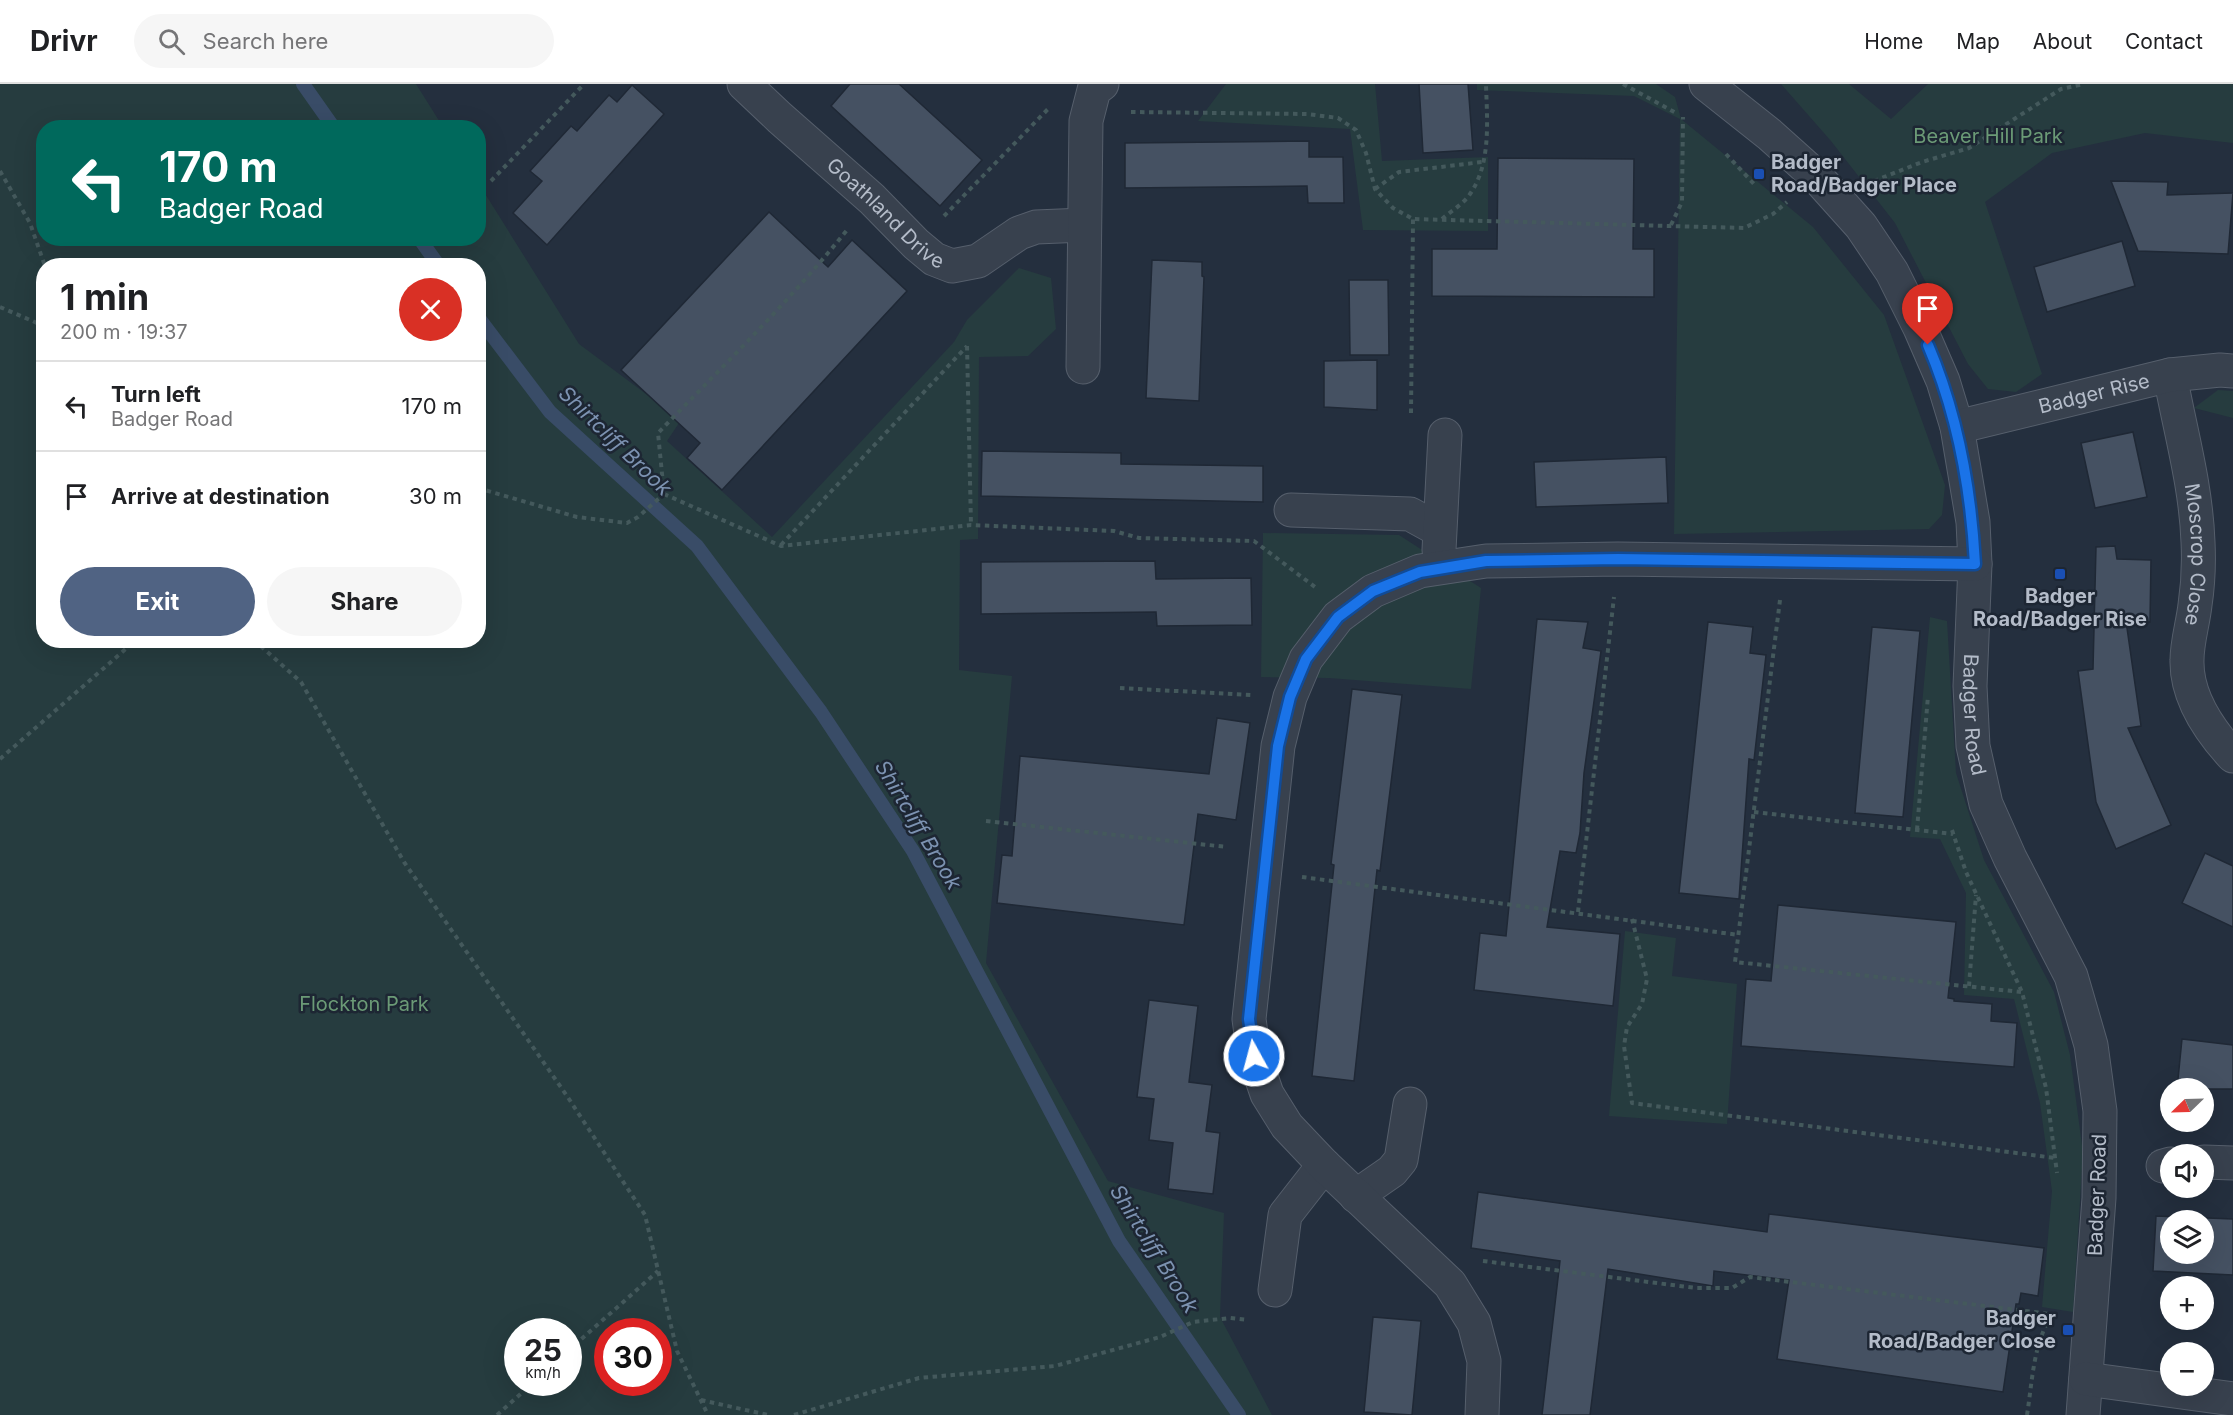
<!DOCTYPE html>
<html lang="en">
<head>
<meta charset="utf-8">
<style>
  body { margin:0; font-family:Inter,sans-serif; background:#f6f6f6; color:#202124; height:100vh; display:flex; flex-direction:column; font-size:22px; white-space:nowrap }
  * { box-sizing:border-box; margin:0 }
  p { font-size:20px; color:#757577 }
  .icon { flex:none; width:33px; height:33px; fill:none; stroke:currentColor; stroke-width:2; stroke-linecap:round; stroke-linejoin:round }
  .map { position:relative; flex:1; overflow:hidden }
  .details { position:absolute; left:36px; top:174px; width:450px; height:390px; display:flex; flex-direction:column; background:#fff; border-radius:24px; box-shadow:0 6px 24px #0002 }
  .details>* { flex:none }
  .hud { position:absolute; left:36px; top:36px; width:450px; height:126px; border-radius:24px; box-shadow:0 6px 24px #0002; background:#00695c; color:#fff; overflow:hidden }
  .needle { width:39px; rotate:247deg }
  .tools { position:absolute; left:2160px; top:994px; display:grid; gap:12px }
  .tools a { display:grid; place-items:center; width:54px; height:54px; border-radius:50%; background:#fff; box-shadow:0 6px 24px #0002; font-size:30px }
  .speed { position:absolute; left:504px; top:1234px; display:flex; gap:12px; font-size:30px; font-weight:700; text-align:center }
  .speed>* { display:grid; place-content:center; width:78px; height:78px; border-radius:50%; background:#fff; box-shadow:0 6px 24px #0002; line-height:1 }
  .speed small { font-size:15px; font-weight:400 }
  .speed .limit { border:9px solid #d22; background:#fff; color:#111 }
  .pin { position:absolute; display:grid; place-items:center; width:51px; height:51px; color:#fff; margin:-62px -26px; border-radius:50% 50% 50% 0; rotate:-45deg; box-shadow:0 0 6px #0007 }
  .pin .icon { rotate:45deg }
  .me { position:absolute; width:66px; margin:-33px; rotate:353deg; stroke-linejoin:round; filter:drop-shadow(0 0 4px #0008) }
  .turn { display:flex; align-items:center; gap:21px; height:126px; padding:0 24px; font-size:27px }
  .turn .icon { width:78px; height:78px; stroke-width:2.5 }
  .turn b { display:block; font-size:42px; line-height:51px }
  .round { display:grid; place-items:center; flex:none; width:63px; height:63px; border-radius:32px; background:#f6f6f6 }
  .head { display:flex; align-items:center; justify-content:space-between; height:102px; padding:0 24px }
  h1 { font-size:36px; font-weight:700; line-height:45px }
  .primary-button { display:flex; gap:12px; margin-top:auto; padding:12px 24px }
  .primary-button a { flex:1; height:69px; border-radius:36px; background:#506383; color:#fff; font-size:24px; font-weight:700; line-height:69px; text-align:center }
  .primary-button a+a { background:#f6f6f6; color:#202124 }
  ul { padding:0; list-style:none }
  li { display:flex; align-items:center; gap:18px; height:90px; padding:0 24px; border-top:2px solid #e0e0e0 }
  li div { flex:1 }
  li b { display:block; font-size:22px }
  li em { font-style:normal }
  header { display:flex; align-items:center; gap:36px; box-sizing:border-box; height:84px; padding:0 30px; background:#fff; border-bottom:2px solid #e0e0e0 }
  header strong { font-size:28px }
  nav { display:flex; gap:33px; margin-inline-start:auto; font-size:21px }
  .search { width:420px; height:54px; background:#f6f6f6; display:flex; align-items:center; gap:15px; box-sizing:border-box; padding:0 21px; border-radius:33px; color:#757577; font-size:22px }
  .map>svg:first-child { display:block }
</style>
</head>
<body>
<header>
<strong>Drivr</strong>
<div class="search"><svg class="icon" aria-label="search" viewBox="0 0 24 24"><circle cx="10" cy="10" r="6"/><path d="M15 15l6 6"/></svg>Search here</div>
<nav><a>Home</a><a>Map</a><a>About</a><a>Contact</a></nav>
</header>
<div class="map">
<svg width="2233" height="1331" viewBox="0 0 2233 1331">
  <rect width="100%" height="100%" fill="#242f3e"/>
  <g fill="#263c3f" fill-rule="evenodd">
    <path d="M0 0H416L443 43 44 44V154H478L479 100 579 260 681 336 667 357 772 453 954 258 967 236 1019 184 1051 194 1056 245 1028 272 979 273 978 455 960 456 959 586 1012 592 986 879 1108 1097 1224 1129 1220 1233 1272 1331H0ZM44 182H478V556H44ZM518 1248H568V1299H518ZM608 1248H658V1299H608Z"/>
    <polygon points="1226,0 1375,0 1382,77 1488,73 1488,147 1363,146 1350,45 1198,37"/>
    <polygon points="1477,0 1656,0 1675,13 1681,35 1813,143 1884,231 1945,401 1942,431 1929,445 1674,450 1680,35 1634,12 1477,6"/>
    <polygon points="1781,0 1849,0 1891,35 1928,0 2233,0 2233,59 2145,49 2052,69 1985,118 2042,290 2016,308 1988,305 1968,280 1895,139 1831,57"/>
    <polygon points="2218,306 2233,307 2233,334 2194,324"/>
    <polygon points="1263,449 1399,451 1481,504 1471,605 1329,594 1261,593"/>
    <polygon points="1930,533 1947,537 1956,689 1984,776 2054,908 2070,971 2083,1069 2073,1228 2042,1223 2052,1107 2040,1019 2014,915 1964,911 1966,809 1940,755 1910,753"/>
    <polygon points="1625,847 1676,854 1672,892 1737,900 1727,1040 1609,1032"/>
  </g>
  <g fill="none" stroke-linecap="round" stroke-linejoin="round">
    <g stroke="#394c67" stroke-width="14">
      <polyline points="303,0 334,44"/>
      <polyline points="419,154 439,182"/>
      <polyline points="478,233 550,328 697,462 821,628 913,767 1119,1157 1239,1331"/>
    </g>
  </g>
  <g fill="#455162" stroke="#1f2835" stroke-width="1.5" fill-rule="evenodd">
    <polygon points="850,0 899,0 982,76 940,122 831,22"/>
    <polygon points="1419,0 1468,0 1473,66 1423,69"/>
    <polygon points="632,1 664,30 547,161 513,129 542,97 530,87 571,42 577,47 609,11 617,18"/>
    <polygon points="1309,57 1309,73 1343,73 1344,119 1308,119 1307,102 1125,104 1125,59"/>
    <polygon points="1498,74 1634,75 1633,165 1654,165 1654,213 1432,212 1432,165 1497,165"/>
    <polygon points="2111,97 2168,98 2167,111 2233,109 2228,170 2138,167"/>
    <polygon points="769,128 828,183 852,156 907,207 722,406 687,374 700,359 621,286"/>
    <polygon points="2122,157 2135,202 2047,228 2034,183"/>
    <polygon points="1152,176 1202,178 1202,192 1204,193 1199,317 1146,314"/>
    <polygon points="1349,196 1388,196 1389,271 1350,271"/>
    <polygon points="1377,276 1377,326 1324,323 1324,277"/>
    <polygon points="2133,348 2147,413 2095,424 2081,359"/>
    <polygon points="982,367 1121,369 1121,380 1263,382 1263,418 981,412"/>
    <polygon points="1666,373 1668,419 1536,423 1534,378"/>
    <polygon points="2115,462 2117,475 2151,476 2150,538 2126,537 2141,642 2128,644 2171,741 2116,765 2096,718 2078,587 2093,585 2096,463"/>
    <polygon points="1155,477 1156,495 1251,494 1252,541 1157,542 1156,528 981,530 981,478"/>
    <polygon points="1537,535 1588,538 1583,564 1601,567 1584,689 1580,749 1576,769 1560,767 1547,843 1620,850 1613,922 1474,906 1480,849 1506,852"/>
    <polygon points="1708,538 1753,543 1750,569 1766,571 1754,676 1749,675 1739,815 1679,809"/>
    <polygon points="1872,543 1920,547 1903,733 1855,729"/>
    <polygon points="1352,605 1402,611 1380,787 1377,786 1354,997 1312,992 1334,781 1331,780"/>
    <polygon points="1217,634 1250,639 1236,736 1198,730 1184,841 997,819 1002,771 1012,772 1020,672 1209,690"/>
    <polygon points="2205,769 2233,782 2233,843 2182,819"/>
    <polygon points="1778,821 1956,838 1948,914 1954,915 1954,917 1992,920 1991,937 2017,939 2014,983 1741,962 1746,895 1771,897"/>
    <polygon points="1149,916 1198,922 1189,998 1212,1001 1206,1047 1220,1049 1213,1110 1168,1105 1173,1059 1149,1056 1154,1015 1137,1013"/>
    <polygon points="2182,955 2233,961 2233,1005 2177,1005"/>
    <polygon points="1478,1108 1767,1148 1769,1130 2044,1164 2038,1212 2021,1209 2019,1220 2016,1220 2003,1308 1777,1275 1789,1196 1714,1187 1713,1202 1608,1185 1590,1331 1542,1331 1560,1177 1471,1164"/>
    <path d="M2156 1132 2233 1135V1191L2153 1187ZM2170 1137H2204V1170H2170Z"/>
    <polygon points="1373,1233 1421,1237 1412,1331 1364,1328"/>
  </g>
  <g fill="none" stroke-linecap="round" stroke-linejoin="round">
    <g stroke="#565f6c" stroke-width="35">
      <g id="minor">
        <path id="s1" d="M744 0 780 34 872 115 916 160 934 175 952 182 978 177 1019 149 1036 143 1084 141"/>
        <path id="s2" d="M1706 0 1769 50 1817 93 1861 142 1892 188 1920 244 1943 297 1957 343 1973 438 1975 480 1970 602 1973 662 1986 720 2010 774 2071 892 2091 961 2100 1027 2099 1114 2083 1331"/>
        <polyline points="1083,283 1086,37 1094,6 1102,0"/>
        <path id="s3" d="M2170 291C2180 346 2196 401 2198 458 2199 478 2198 501 2195 521 2193 539 2187 558 2187 576 2186 613 2209 646 2233 672"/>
        <path id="s4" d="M1957 343 2170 291 2220 286 2233 287"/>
        <polyline points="1291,426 1410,430 1439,446"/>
        <polyline points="1439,466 1445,351"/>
        <polyline points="2204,1078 2233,1079"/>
        <polyline points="2163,1082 2170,1080"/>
        <polyline points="1356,1112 1392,1087 1401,1076 1410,1020"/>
        <polyline points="1275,1206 1285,1131 1324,1081"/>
        <polyline points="2086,1295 2233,1315"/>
        <polyline points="1482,1331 1484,1277 1474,1239 1450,1200 1324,1081 1287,1042 1267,1010 1254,972 1249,935 1278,662 1290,613 1306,575 1338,533 1373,507 1420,487 1486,477 1618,475 1975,480"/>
      </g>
    </g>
    <g stroke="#44595c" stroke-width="4" stroke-dasharray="4.5 4.5" stroke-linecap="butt">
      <polyline points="1623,0 1676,29"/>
      <polyline points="1131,28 1307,30 1338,34 1356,46 1366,69 1375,105 1393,124 1413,135 1744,144 1773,130 1787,118"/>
      <polyline points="1726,70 1754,100"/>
      <polyline points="0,87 30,139 45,182"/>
      <polyline points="491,97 584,0"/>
      <polyline points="1874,97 1922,78 1969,64 2061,5 2084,0"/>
      <polyline points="1375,105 1399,88 1482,78"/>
      <polyline points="944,132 1048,25"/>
      <path d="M1442 135C1450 128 1460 122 1467 114 1492 83 1487 37 1486 0"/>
      <polyline points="1671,141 1682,118 1683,33"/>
      <polyline points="0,223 44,242"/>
      <polyline points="967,262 971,441"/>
      <polyline points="1411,329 1413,135"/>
      <polyline points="478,404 577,433 627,439 638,433 664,410"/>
      <polyline points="664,410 781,462 971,441 1114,447 1139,454 1254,457 1315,503"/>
      <path d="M664 410 658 349C722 283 789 218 847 146"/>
      <polyline points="781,461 967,262"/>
      <polyline points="1780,516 1735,878 2021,908"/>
      <polyline points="254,556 301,598 404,778 567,1012 645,1131 677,1267 708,1331"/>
      <polyline points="1120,604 1251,611"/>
      <polyline points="0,675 136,556"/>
      <polyline points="1754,728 1953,750"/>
      <polyline points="986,737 1227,763"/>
      <polyline points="1917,746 1928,612"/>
      <polyline points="1952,746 1966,788 2022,908 2046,1004 2057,1089"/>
      <polyline points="1302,793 1739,851"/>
      <polyline points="1578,828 1614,513"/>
      <polyline points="1632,835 1647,895 1642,920 1627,943 1624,962 1632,1019 2055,1074"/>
      <polyline points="1969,902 1976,811"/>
      <polyline points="1483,1177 1696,1204 1732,1204 1750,1193 2050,1230"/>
      <polyline points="568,1267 658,1187"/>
      <polyline points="701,1316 768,1331"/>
      <polyline points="497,1331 533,1299"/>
      <polyline points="794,1331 919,1294 1055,1282 1160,1253 1193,1238 1230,1234 1248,1236"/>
      <path d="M2027 1331C2032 1300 2033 1263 2049 1236"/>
    </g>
    <use href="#minor" stroke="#38414e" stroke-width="33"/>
  </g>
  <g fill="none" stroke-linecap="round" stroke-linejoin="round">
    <g stroke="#114b97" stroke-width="15">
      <path id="route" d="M1254 972 1249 935 1278 662 1290 613 1306 575 1338 533 1373 507 1420 488 1486 477 1618 475 1975 480C1971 404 1958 331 1928 261"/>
    </g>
    <use href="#route" stroke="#1a73e8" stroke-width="10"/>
  </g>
  <g fill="#1a4fb4" stroke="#1d2633" stroke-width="2">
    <rect x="1753" y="84" width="12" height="12" rx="3"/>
    <rect x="2054" y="484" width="12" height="12" rx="3"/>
    <rect x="2062" y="1240" width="12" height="12" rx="3"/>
  </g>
  <g text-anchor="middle" stroke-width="5" stroke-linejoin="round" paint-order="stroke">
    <g font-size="20" fill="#6b9a76" stroke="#1d2633">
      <text x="1988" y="59">Beaver Hill Park</text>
      <text x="364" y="927">Flockton Park</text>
    </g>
    <g font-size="20" font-weight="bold" fill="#b4bcc9" stroke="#1d2633" text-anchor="start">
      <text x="1771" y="85">Badger<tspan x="1771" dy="23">Road/Badger Place</tspan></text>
      <text x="2060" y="519" text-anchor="middle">Badger<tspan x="2060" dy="23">Road/Badger Rise</tspan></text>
      <text x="2056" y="1241" text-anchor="end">Badger<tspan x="2056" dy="23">Road/Badger Close</tspan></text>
    </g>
    <g font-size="20" fill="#b4bcc9" stroke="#1d2633">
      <text dy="7" stroke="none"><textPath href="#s1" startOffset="192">Goathland Drive</textPath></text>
      <text dy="7" stroke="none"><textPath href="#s4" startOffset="141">Badger Rise</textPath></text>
      <text dy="7" stroke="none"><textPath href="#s3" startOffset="182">Moscrop Close</textPath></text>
      <text dy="7" stroke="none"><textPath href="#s2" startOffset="724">Badger Road</textPath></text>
      <text transform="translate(2097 1111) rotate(-88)" y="7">Badger Road</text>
    </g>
    <g font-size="21" font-style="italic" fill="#7c92b1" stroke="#1d2633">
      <text transform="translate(615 357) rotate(44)" y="7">Shirtcliff Brook</text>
      <text transform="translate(918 741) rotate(59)" y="7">Shirtcliff Brook</text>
      <text transform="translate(1154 1165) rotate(58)" y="7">Shirtcliff Brook</text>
    </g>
  </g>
</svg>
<div class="tools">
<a><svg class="needle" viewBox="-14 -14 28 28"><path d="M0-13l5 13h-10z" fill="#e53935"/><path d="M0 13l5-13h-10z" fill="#757577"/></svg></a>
<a><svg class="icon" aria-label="sound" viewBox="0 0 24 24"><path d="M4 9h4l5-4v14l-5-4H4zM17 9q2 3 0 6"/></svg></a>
<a><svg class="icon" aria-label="layers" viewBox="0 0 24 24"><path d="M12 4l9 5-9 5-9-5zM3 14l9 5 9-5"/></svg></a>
<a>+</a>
<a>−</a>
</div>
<div class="speed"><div>25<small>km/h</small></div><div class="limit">30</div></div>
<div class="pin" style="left:1928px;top:261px;background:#d93025"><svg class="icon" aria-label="arrive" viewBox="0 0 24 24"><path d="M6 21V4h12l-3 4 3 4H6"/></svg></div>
<svg class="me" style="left:1254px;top:972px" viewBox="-20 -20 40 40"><circle r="17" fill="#1a73e8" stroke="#fff" stroke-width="3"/><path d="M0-11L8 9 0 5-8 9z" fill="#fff"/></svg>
<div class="hud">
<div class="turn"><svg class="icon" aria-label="left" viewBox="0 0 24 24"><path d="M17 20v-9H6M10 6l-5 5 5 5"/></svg><div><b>170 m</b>Badger Road</div></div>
</div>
<section class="details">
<div class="head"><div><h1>1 min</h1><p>200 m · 19:37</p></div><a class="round" style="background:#d93025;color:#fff"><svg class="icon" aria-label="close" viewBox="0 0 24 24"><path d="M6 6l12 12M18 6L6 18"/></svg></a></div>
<ul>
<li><svg class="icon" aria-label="left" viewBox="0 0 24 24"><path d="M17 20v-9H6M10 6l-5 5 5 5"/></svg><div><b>Turn left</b><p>Badger Road</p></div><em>170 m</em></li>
<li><svg class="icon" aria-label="arrive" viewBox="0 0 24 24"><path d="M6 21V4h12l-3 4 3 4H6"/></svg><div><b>Arrive at destination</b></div><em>30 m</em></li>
</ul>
<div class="primary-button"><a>Exit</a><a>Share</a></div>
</section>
</div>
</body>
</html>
